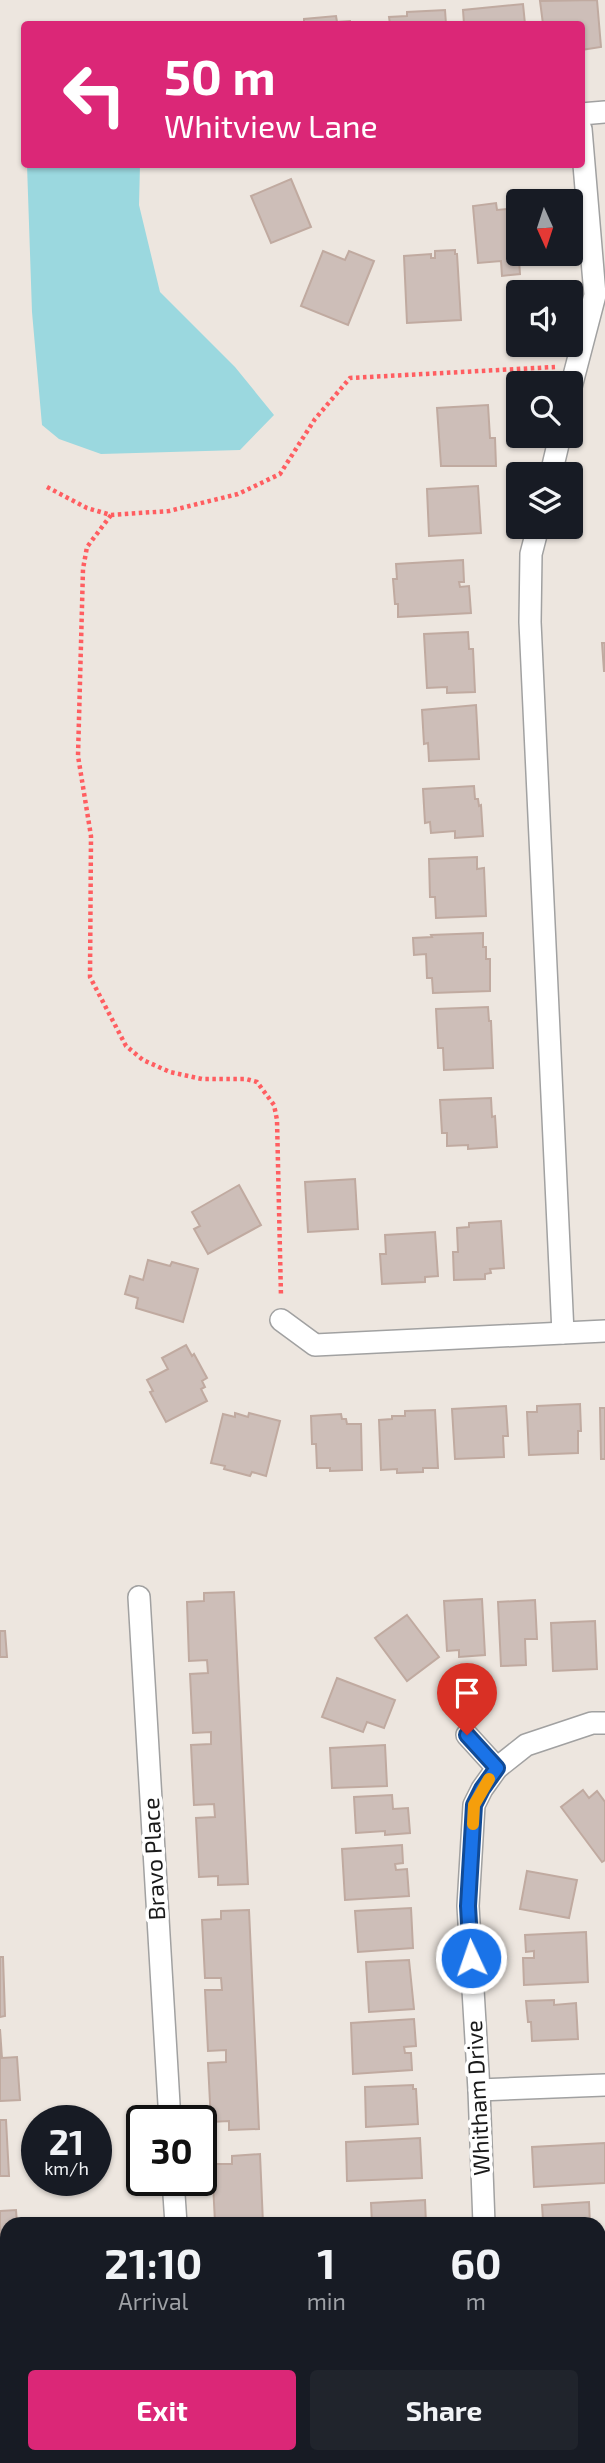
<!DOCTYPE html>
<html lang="en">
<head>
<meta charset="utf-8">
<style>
  body { margin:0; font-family:"Exo 2",sans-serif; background:#20242c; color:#f1f3f6; height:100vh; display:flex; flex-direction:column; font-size:26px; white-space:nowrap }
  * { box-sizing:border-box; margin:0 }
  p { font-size:23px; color:#9ea1a6 }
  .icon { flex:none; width:38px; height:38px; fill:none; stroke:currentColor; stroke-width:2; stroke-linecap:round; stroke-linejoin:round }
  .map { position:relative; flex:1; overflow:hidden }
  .drawer { position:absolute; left:0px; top:2217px; width:606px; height:247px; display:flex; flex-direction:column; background:#171b24; border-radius:21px 21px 0 0; box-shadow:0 2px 5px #0004 }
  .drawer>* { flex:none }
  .guide { position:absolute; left:21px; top:21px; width:564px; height:147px; border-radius:7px; box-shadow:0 2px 5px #0004; background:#db2777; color:#fff; overflow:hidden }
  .needle { width:46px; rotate:177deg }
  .buttons { position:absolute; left:506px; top:189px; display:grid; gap:14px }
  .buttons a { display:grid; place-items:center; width:77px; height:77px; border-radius:7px; background:#171b24; box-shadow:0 2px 5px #0004; font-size:35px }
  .speed { position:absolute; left:21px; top:2105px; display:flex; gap:14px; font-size:35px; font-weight:700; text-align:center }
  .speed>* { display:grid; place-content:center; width:91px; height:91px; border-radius:50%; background:#171b24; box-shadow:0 2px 5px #0004; line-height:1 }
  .speed small { font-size:18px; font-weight:400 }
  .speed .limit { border:4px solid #111; border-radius:10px; background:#fff; color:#111 }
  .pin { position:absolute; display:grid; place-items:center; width:60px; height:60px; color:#fff; margin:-72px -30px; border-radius:50% 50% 50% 0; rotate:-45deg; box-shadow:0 0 7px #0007 }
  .pin .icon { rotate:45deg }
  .me { position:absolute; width:77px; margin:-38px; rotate:357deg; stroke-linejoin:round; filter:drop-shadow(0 0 5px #0008) }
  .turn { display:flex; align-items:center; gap:24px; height:147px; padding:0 28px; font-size:32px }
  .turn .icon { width:91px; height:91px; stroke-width:2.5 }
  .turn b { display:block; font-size:49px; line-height:60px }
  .eta { display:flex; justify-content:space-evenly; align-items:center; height:119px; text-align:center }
  .eta b { font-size:42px; font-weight:700; line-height:49px }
  .button { display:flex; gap:14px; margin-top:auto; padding:14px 28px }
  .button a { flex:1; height:80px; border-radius:7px; background:#db2777; color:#fff; font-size:28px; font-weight:700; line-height:80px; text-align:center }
  .button a+a { background:#20242c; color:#f1f3f6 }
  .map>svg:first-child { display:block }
</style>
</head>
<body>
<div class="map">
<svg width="605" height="2463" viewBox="0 0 605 2463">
  <rect width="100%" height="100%" fill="#ede6df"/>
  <polygon fill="#9bd8df" points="27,165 140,165 139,205 160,292 235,367 274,415 240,450 101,454 59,439 42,425 32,312"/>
  <g fill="#cdbeb8" stroke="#c0aaa0" stroke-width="2">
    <polygon points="597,0 601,47 581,50 581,24 543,24 540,1"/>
    <polygon points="523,4 525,24 464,24 463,10"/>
    <polygon points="445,10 446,24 390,24 389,17 407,16 407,12"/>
    <polygon points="336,16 337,22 350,21 350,24 304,24 304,19"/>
    <polygon points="291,179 311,227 271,243 251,196"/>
    <polygon points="496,203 497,210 518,208 518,254 537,254 537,259 519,260 520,274 502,276 501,261 478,263 473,206"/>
    <polygon points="455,250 455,254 457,254 461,320 407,323 404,256 431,254 431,258 435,258 435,251"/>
    <polygon points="323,251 345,260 349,251 374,261 348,325 301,306"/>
    <polygon points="488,405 490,438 495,438 496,466 441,466 437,408"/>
    <polygon points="478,486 481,533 429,536 427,489"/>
    <polygon points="463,560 464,582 459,582 460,587 469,586 471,613 398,617 398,604 395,604 393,579 397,579 396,564"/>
    <polygon points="468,632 469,649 473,649 475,692 447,693 447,687 427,688 424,634"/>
    <polygon points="602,643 605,643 605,671 604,671"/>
    <polygon points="476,705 479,759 429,761 428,743 424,744 422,710"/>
    <polygon points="474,786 475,799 478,799 479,806 481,805 483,836 455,838 455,831 431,833 430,822 425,823 423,789"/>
    <polygon points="477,857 477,869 484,868 486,916 436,918 435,897 430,897 429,859"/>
    <polygon points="483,933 483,947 486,947 486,959 490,959 490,991 433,993 432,978 427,978 426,954 414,955 413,938 432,937 431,935"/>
    <polygon points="488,1007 489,1021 491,1021 493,1068 444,1070 443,1048 438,1048 436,1009"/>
    <polygon points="491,1098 492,1117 495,1116 497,1147 468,1149 468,1145 447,1146 447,1133 442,1133 440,1100"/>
    <polygon points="355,1179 358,1229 308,1232 305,1182"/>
    <polygon points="239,1185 261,1225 208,1254 194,1229 200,1226 192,1212"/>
    <polygon points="501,1221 504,1268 490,1269 491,1273 485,1274 485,1279 454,1280 453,1252 458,1252 457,1228 469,1227 469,1223"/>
    <polygon points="435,1232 438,1276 425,1277 425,1282 382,1284 380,1254 386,1254 385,1235"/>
    <polygon points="148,1260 170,1266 172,1262 198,1269 183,1322 136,1308 138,1298 125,1294 130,1276 143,1280"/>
    <polygon points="186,1345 192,1356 194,1354 207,1378 202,1381 205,1387 201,1389 207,1401 166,1422 150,1392 153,1391 147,1380 168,1369 162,1358"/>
    <polygon points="580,1404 581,1431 578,1431 578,1453 529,1455 527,1412 537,1412 537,1406"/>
    <polygon points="506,1406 508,1436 503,1436 504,1457 455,1459 452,1409"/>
    <polygon points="600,1408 605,1408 605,1459 601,1459"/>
    <polygon points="435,1410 438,1468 423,1468 423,1472 397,1473 397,1469 381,1470 379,1420 392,1419 392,1416 405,1416 405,1411"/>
    <polygon points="235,1413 248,1417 249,1413 280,1421 266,1476 252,1472 250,1476 224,1469 225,1466 211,1463 223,1414 235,1417"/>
    <polygon points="341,1414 342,1419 346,1419 347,1424 361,1424 362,1470 330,1471 330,1468 317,1468 316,1444 312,1444 311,1416"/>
    <polygon points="234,1592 248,1884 218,1885 218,1876 199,1877 196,1818 215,1817 214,1804 194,1805 191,1745 211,1744 211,1732 193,1733 190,1674 208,1673 207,1660 189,1661 187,1602 204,1601 204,1593"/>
    <polygon points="482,1599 485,1655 459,1657 459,1650 447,1651 444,1601"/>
    <polygon points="535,1600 537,1639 525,1639 526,1665 501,1666 498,1602"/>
    <polygon points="407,1615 439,1657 407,1681 375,1638"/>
    <polygon points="595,1621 597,1669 553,1671 551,1623"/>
    <polygon points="0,1631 5,1631 7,1657 0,1657"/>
    <polygon points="337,1678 395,1700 384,1728 367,1722 363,1732 322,1717"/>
    <polygon points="385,1745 387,1786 332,1788 330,1748"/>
    <polygon points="583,1790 589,1798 597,1791 605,1802 605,1860 602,1862 561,1807"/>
    <polygon points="392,1795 393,1809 408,1808 410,1833 385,1835 385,1831 356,1833 354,1797"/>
    <polygon points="402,1845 403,1863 395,1864 396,1870 407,1869 409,1896 345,1900 342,1849"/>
    <polygon points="527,1871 577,1880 569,1918 520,1909"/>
    <polygon points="411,1908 413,1948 358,1952 355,1911"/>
    <polygon points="249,1910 259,2129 229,2130 229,2121 211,2122 208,2063 226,2062 226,2050 208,2051 205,1990 222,1990 221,1978 205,1978 202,1920 221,1919 221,1911"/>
    <polygon points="586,1932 588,1982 524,1985 523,1958 534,1958 534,1951 526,1952 525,1935"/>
    <polygon points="0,1957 3,1957 5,2016 0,2017"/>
    <polygon points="409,1960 414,2009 369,2012 366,1962"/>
    <polygon points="554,2000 554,2005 576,2003 578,2039 532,2041 531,2022 528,2022 526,2001"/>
    <polygon points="414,2019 416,2046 404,2047 405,2053 411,2053 412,2070 353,2074 351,2023"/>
    <polygon points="0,2029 2,2058 17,2057 20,2100 0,2101"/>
    <polygon points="413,2085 413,2089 416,2089 418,2124 366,2127 365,2087"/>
    <polygon points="0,2120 6,2120 9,2176 0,2176"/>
    <polygon points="420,2138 422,2178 347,2181 346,2142"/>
    <polygon points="605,2143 605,2183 534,2187 532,2147"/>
    <polygon points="260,2154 263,2224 215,2222 212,2164 232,2164 232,2156"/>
    <polygon points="425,2200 426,2224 372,2224 371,2203"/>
    <polygon points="589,2202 590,2224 539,2224 539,2220 543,2220 542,2205"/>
    <polygon points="16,2210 17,2224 7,2224 7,2267 0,2267 0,2211"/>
    <rect x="0" y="2295" width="7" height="67"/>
    <polygon points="598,2313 605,2319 605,2358 598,2364"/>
    <polygon points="7,2446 7,2457 45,2457 49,2463 0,2463 0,2451"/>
    <rect x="101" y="2457" width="37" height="6"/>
    <polygon points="239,2457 275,2457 275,2463 240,2463"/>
    <polygon points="357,2457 418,2457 419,2463 357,2463"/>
  </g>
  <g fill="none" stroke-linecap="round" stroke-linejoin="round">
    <g stroke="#a1a1a1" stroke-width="24">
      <g id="minor">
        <polyline points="581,114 605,112"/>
        <polyline points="570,391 595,295 581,129"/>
        <polyline points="551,474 560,436"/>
        <polyline points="538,527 531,554 530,622 563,1333"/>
        <polyline points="281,1320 315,1345 605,1331"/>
        <polyline points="139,1597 170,2121"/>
        <polyline points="467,1735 497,1768"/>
        <polyline points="479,2090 605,2085"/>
        <polyline points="173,2180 176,2224"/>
        <polyline points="484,2224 479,2090 468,1906 474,1805 482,1789 497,1768 526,1745 592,1723 605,1723"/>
        <polyline points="598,2446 605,2448"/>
        <polyline points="190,2457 190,2463"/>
        <polyline points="506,2459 508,2457"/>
      </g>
    </g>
    <g stroke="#ff5e61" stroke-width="4.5" stroke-dasharray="3.5 3.5" stroke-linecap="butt">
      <polyline points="47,487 87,508 111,515 169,511 238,494 280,474 315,419 350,378 555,367"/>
      <polyline points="111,515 87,547 83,569 78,756 91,836 90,977 126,1046 143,1060 170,1072 202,1079 246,1079 257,1082 274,1105 277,1120 281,1297"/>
    </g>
    <use href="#minor" stroke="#fff" stroke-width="21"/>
  </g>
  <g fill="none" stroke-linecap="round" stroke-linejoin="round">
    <g stroke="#114b97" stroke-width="18">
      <polyline id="route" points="467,1735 497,1768 482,1789 474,1805 468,1906 471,1958"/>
    </g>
    <use href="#route" stroke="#1a73e8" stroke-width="12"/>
    <polyline stroke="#f59e0b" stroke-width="12" points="473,1824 474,1805 489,1779"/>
  </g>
  <g text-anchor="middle" stroke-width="7" stroke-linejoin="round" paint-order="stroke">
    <g font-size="23" fill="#1a1a1a" stroke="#fff">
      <text transform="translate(154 1859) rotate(-93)" y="8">Bravo Place</text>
      <text transform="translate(478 2098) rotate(-93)" y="8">Whitham Drive</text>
    </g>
  </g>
</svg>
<div class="buttons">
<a><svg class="needle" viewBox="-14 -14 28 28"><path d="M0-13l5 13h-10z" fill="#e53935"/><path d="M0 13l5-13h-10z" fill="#9ea1a6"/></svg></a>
<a><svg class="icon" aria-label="sound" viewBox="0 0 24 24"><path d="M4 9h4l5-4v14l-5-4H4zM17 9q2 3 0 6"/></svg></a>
<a><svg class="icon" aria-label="search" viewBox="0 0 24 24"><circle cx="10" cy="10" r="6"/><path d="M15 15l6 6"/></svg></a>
<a><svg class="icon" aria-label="layers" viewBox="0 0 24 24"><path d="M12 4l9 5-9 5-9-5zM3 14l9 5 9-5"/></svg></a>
</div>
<div class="speed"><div>21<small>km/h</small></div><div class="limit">30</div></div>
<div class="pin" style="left:467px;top:1735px;background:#d93025"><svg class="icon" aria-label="arrive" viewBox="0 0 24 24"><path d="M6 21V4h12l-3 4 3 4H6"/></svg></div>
<svg class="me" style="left:471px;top:1958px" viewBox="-20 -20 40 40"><circle r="17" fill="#1a73e8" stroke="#fff" stroke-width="3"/><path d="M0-11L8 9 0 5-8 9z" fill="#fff"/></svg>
<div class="guide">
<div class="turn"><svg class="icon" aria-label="left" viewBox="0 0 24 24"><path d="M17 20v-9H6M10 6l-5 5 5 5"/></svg><div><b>50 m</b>Whitview Lane</div></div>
</div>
<section class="drawer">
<div class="eta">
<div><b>21:10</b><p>Arrival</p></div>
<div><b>1</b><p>min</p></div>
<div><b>60</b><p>m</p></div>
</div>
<div class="button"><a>Exit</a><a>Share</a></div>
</section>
</div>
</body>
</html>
